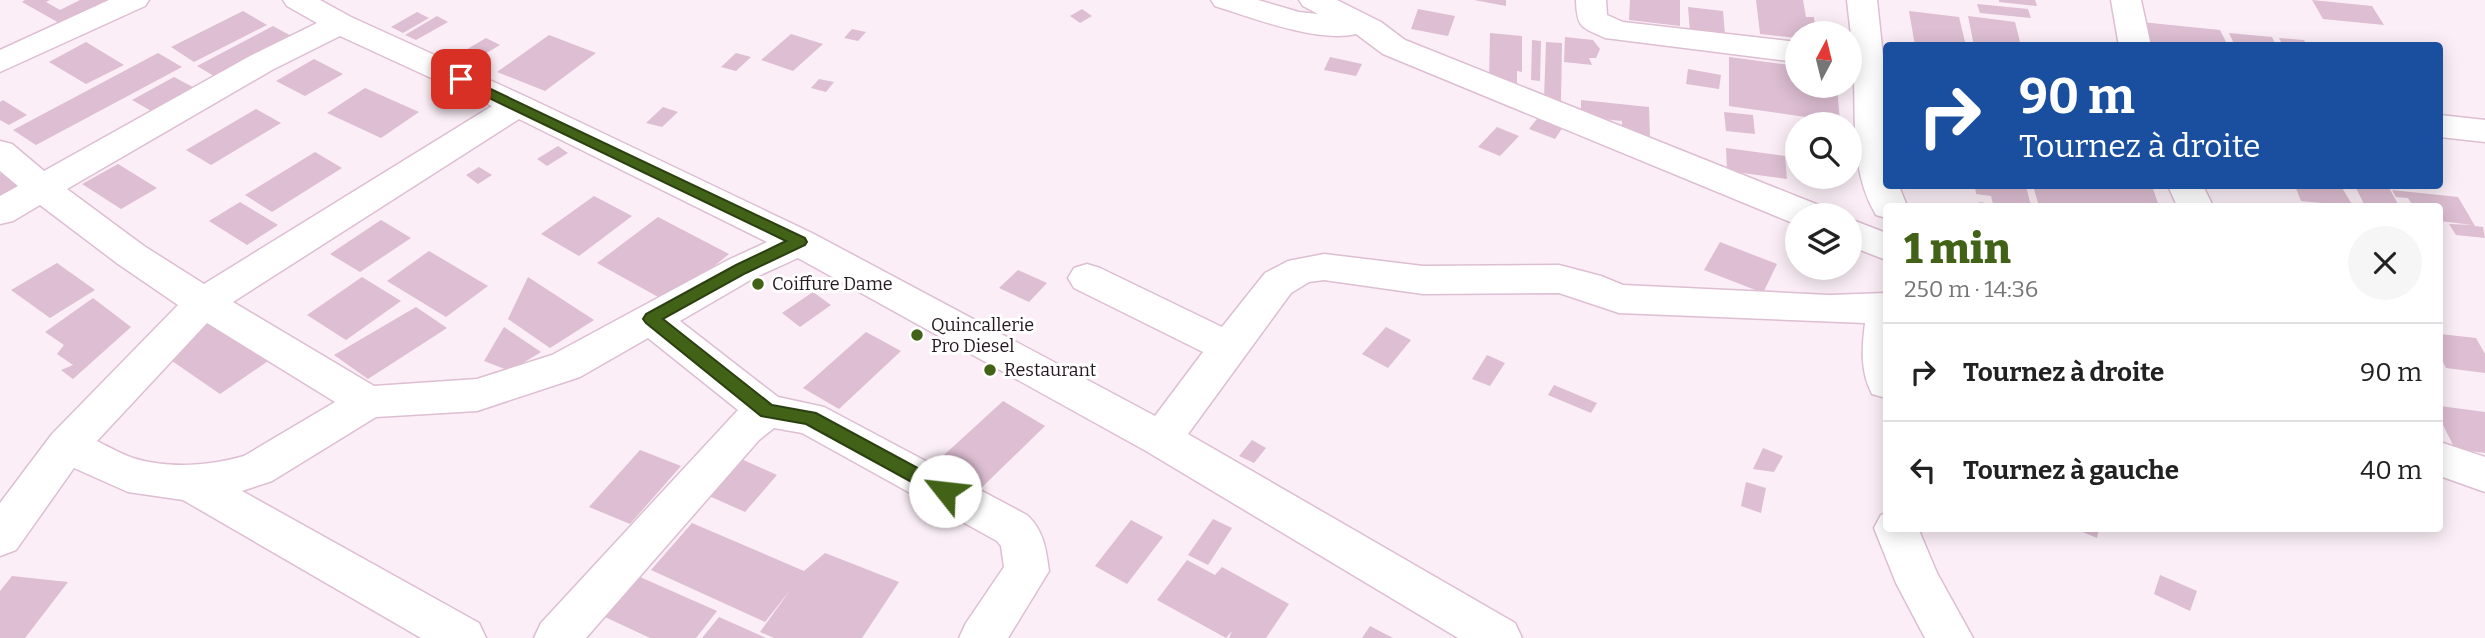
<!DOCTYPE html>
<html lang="fr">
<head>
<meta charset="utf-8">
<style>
  body { margin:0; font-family:Bitter,serif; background:#f6f6f6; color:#222; height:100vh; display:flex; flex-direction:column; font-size:26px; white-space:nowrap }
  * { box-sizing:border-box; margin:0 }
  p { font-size:23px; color:#767676 }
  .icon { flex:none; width:38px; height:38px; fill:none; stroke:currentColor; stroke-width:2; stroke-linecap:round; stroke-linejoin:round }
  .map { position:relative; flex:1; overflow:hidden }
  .drawer { position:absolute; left:1883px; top:203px; width:560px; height:329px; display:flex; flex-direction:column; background:#fff; border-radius:7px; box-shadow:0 4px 18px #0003 }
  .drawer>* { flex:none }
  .banner { position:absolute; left:1883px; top:42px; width:560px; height:147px; border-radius:7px; box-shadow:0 4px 18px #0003; background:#1a4fa0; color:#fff; overflow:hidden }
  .needle { width:46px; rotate:7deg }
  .buttons { position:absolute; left:1785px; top:21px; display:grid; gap:14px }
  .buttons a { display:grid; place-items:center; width:77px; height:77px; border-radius:50%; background:#fff; box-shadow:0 4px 18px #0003; font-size:35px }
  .pin { position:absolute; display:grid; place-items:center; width:60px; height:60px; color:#fff; margin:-30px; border-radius:14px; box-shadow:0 4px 10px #0006 }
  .me { position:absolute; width:77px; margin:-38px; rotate:299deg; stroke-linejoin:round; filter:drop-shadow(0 0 5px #0008) }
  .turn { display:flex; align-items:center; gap:24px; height:147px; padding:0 21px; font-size:32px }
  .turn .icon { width:91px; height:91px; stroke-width:2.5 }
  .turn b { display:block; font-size:49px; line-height:60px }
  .round { display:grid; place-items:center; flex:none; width:74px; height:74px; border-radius:37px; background:#f6f6f6 }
  .head { display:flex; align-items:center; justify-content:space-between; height:119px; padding:0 21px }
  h1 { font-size:42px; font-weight:800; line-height:52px; color:#426218 }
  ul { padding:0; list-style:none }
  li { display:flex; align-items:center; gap:21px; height:98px; padding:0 21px; border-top:2px solid #e0e0e0 }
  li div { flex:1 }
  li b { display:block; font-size:26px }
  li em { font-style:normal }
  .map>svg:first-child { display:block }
</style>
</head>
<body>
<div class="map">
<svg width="2485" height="638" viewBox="0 0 2485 638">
  <rect width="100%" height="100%" fill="#fbeef6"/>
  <g fill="#ddbed2">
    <polygon points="25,0 50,0 46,2 60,10 80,0 108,0 61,24 22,2"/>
    <polygon points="1474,0 1506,0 1506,6"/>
    <polygon points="1630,0 1680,0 1680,26 1629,20"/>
    <polygon points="1756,0 1803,0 1806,17 1814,17 1816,33 1797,33 1797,38 1760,34"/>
    <polygon points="1999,0 2035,0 2037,6 1999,2"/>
    <polygon points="2312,0 2372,6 2384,25 2323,19"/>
    <polygon points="1977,4 2028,9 2031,18 1980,13"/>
    <polygon points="1688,7 1723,11 1725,35 1690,32"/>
    <polygon points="1082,9 1092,16 1080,23 1070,16"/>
    <polygon points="1418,9 1455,16 1448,36 1411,29"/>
    <polygon points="243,11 267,25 194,62 171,47"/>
    <polygon points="1909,11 1959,17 1966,46 1915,46"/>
    <polygon points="417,12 429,18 403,33 391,27"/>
    <polygon points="437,16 448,22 416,40 405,35"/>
    <polygon points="1968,16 2015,22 2021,46 1974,46"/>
    <polygon points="2141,22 2220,30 2228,46 2151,46"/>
    <polygon points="273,26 295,38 219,79 197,66"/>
    <polygon points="852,29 866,32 858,41 844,38"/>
    <polygon points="1490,33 1522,36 1522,72 1517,71 1517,83 1489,80"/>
    <polygon points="2229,33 2272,37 2276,46 2235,46"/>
    <polygon points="791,34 823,44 793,71 761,60"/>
    <polygon points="549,35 596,53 545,91 497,72"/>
    <polygon points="1565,37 1593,40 1600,49 1596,58 1589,58 1592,65 1564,62"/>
    <polygon points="486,38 500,45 468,64 454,57"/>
    <polygon points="2279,38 2304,40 2307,46 2283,46"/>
    <polygon points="1532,40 1541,41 1540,81 1531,80"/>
    <polygon points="86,42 124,65 86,84 49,62"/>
    <polygon points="1546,42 1562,43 1561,101 1544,99"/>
    <polygon points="158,53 182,67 36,145 13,130"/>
    <polygon points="736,53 751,57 736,71 721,67"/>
    <polygon points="1330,57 1362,64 1356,76 1324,70"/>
    <polygon points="1729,57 1797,66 1797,86 1837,86 1840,122 1729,106"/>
    <polygon points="314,59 343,74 305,96 276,81"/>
    <polygon points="1688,69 1721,75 1719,89 1686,84"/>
    <polygon points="174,77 202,92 160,116 132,100"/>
    <polygon points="819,79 834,82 826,92 811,88"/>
    <polygon points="365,88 419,112 381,138 327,113"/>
    <polygon points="3,100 27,115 9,125 0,120 0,102"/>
    <polygon points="1581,100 1649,107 1650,136 1622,133 1622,121 1581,117"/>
    <polygon points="663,107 678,112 662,127 646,123"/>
    <polygon points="256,109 281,123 211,165 186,150"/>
    <polygon points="1724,112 1753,115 1755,134 1726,131"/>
    <polygon points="1540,115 1565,124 1555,139 1529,129"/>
    <polygon points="1497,127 1519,136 1500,156 1478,147"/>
    <polygon points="558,146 568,153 547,166 537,159"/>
    <polygon points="1726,148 1785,156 1787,179 1727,171"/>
    <polygon points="315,152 342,168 272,212 245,195"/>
    <polygon points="118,164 157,188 121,209 82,184"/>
    <polygon points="479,167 492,175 478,184 466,175"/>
    <polygon points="4,172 25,186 0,200 0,174"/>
    <polygon points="1975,186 2026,186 2031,206 1980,206 1979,202 1993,204 1991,196 1976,194"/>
    <polygon points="2033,186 2152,186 2159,206 2039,206"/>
    <polygon points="2295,186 2341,186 2353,206 2301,201"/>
    <polygon points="2355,186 2388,186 2399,206 2365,206"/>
    <polygon points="2392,190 2458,197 2475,226 2483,227 2485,238 2456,235 2449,224 2473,225 2440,221 2440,206 2413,206 2408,198 2396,197"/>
    <polygon points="594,196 632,216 579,256 541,234"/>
    <polygon points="240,202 278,225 247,245 209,221"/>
    <polygon points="658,217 729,254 669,303 597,263"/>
    <polygon points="381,220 411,238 360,272 330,254"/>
    <polygon points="1720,242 1777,264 1763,293 1704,270"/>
    <polygon points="429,251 488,286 446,317 387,281"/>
    <polygon points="57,263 95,290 50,318 11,290"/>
    <polygon points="1018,270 1047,283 1029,302 999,288"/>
    <polygon points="362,277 401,301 346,340 307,315"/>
    <polygon points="528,277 594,320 550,348 508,319"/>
    <polygon points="813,292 831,305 800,327 782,313"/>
    <polygon points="93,298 131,327 73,379 61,370 73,365 57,354 64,345 45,332"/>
    <polygon points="416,307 447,328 368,379 334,355"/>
    <polygon points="210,318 271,359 220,394 159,352"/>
    <polygon points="504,327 541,352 510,371 484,361"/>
    <polygon points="1386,327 1411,340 1388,368 1362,354"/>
    <polygon points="866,332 901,351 839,409 803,388"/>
    <polygon points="2440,334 2476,338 2485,354 2485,373 2446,368 2440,356"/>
    <polygon points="1487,355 1505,363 1490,386 1472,379"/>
    <polygon points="1554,385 1597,403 1591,413 1548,395"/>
    <polygon points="1003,401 1045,426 975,494 932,466"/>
    <polygon points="2440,406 2485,412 2485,453 2455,449 2440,419"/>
    <polygon points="1252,440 1266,448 1254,463 1239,456"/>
    <polygon points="1763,448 1783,456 1774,472 1753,469"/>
    <polygon points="640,450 681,466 630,524 589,507"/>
    <polygon points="739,458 777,475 745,512 707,495"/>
    <polygon points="1746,482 1766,488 1761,513 1741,506"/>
    <polygon points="1213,519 1232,528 1208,565 1188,555"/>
    <polygon points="1131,520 1163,537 1127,584 1095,566"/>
    <polygon points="692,523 804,571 825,553 899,582 862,638 774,638 760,632 791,589 765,622 651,570"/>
    <polygon points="2073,528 2099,528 2097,538"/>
    <polygon points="1187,560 1215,575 1222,567 1289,604 1266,638 1229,638 1232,631 1226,638 1157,600"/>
    <polygon points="2160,575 2197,591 2190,611 2154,594"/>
    <polygon points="12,576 68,582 25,638 0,638 0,591"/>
    <polygon points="640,577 717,611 696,638 650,638 605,617"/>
    <polygon points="719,617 766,638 702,638"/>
    <polygon points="1370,626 1393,638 1362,638"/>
  </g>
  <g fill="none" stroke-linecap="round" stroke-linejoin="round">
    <g stroke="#ddbed2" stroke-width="3">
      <g id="minor">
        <polygon points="109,0 149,0 145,6 0,72 0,50"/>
        <path d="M283 0H320L351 17 529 98 812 233 1155 416 1203 352 1074 288 1068 278 1074 268 1087 264 1100 268 1222 327 1265 273 1288 261 1324 254 1423 266 1559 265 1601 276 1623 285 1829 295 1886 293V398L1872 394C1860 371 1862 348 1865 323L1619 313 1559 293 1423 294 1324 280 1309 282 1291 293 1188 434 1515 623 1522 638H1458L1146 451 798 258 754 278 680 321 778 397 824 407 1027 515C1044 531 1046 549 1049 571L1008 638H959L966 623 1004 567 1001 546 997 541 802 433 774 428 759 440 586 638H534L541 623 738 410 648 338 580 377 477 411 376 417 272 481 242 491 479 623 486 638H421L183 500 128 492 74 468 16 550 0 556V503L52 434 178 305 118 264 40 205 13 221 0 224V196L18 186 0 171V141L12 144 44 171 250 56 317 23 287 6ZM340 36 492 106 204 284 144 246 67 189 272 70ZM519 119 767 242 728 260 552 355 477 379 374 386 233 302ZM207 323 335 402 244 456C210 466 168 469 133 458 121 454 109 447 97 441Z"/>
        <path d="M1211 0H1258L1299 12 1318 14 1303 6 1299 0H1337L1381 22 1405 40 1821 206 1826 215H1797L1795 224 1383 54 1356 34C1319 43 1252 18 1215 6Z"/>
        <path d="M1576 0H1606L1607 15 1623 22 1797 42V62L1605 38C1581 27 1577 28 1576 0Z"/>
        <path d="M1847 0H1877L1886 85V186H1899L1907 206H1886V218L1876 215C1848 168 1857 112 1853 60 1852 40 1849 20 1847 0Z"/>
        <polygon points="2111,0 2141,0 2151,46 2119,46"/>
        <polygon points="2440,115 2485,120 2485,142 2440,137"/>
        <polygon points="2168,186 2203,186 2213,206 2177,206"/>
        <polygon points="1850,219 1886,233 1886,260 1850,246"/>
        <polygon points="2440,442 2485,457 2485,492 2440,476"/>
        <polygon points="1886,513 1886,528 1918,528 1937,573 1973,638 1925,638 1896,583 1874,528 1881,515"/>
      </g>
    </g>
    <use href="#minor" fill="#fff" fill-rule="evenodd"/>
  </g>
  <polygon fill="#426218" stroke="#2b4010" stroke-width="2" points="461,75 805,238 807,242 805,245 746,273 663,319 772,405 816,413 951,486 954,491 951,497 945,499 939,497 806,424 761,416 646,323 643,319 646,314 736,265 786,241 456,82 454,79"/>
  <g fill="#426218" stroke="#fff" stroke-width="2.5">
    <circle cx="758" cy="284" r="7"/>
    <circle cx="917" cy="335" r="7"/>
    <circle cx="990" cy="370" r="7"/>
  </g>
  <g text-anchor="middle" stroke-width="6" stroke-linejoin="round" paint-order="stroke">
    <g font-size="18" fill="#251a21" stroke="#fff" text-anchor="start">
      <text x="772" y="290">Coiffure Dame</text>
      <text x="931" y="331">Quincallerie<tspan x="931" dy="21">Pro Diesel</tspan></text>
      <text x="1004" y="376">Restaurant</text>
    </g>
  </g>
</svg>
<div class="buttons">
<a><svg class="needle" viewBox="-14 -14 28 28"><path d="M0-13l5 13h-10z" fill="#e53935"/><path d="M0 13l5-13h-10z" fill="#767676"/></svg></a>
<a><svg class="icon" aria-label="search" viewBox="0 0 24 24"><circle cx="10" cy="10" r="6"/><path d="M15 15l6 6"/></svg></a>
<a><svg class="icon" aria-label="layers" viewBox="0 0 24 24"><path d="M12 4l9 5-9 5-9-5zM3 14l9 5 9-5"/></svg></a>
</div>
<div class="pin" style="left:461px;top:79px;background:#d93025"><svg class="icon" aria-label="arrive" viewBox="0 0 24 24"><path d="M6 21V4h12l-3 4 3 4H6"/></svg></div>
<svg class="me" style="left:945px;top:491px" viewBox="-20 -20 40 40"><circle r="19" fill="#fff"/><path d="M0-13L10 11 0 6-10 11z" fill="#426218"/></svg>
<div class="banner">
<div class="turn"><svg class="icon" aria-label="right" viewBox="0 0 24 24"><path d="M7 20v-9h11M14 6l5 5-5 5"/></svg><div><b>90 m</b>Tournez à droite</div></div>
</div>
<section class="drawer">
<div class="head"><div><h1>1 min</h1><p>250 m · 14:36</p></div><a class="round"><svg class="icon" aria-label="close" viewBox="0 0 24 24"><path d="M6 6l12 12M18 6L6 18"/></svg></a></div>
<ul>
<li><svg class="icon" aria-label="right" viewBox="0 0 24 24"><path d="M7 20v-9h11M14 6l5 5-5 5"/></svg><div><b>Tournez à droite</b></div><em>90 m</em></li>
<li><svg class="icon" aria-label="left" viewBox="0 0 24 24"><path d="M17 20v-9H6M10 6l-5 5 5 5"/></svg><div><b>Tournez à gauche</b></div><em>40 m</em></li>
</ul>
</section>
</div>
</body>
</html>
